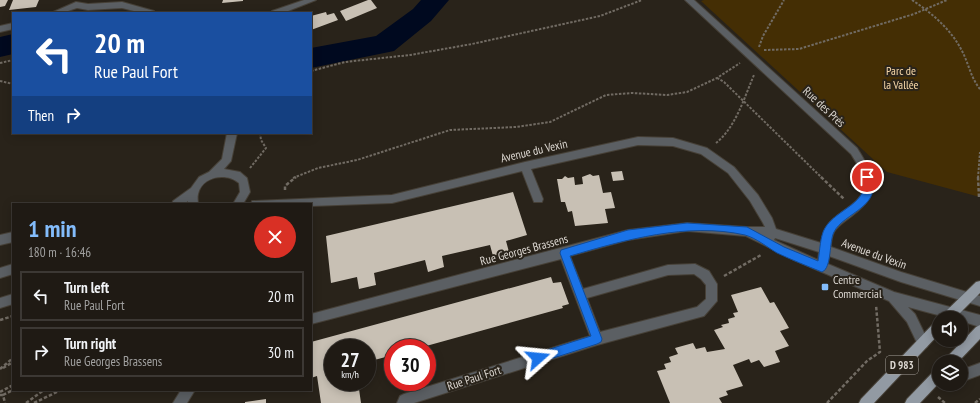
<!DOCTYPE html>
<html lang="en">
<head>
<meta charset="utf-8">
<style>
  body { margin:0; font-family:"PT Sans Narrow",sans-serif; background:#27231d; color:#f1f3f6; height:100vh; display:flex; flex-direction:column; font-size:15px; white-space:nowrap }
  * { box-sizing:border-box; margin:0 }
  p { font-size:13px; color:#a1a1a0 }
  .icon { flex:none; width:22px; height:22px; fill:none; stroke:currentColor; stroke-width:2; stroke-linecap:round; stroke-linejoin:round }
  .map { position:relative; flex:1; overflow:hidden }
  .sheet { position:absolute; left:12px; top:203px; width:300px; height:188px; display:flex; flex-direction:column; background:#1f1a14; border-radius:0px; box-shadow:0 2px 10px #0003,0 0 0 1px #3c3834 }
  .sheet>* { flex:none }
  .top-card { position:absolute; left:12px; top:12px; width:300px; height:122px; border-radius:0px; box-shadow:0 2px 10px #0003,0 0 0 1px #3c3834; background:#1a4fa0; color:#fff; overflow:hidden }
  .tools { position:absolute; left:932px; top:311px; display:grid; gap:8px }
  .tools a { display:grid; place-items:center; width:36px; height:36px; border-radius:50%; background:#1f1a14; box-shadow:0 2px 10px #0003,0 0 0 1px #3c3834; font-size:20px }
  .speed { position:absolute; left:324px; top:339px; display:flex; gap:8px; font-size:20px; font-weight:700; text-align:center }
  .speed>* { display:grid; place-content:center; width:52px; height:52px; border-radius:50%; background:#1f1a14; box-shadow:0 2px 10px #0003,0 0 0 1px #3c3834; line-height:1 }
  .speed small { font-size:10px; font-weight:400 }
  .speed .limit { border:6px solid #d22; background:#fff; color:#111 }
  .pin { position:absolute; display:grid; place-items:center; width:34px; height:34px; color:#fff; margin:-17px; border:2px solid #fff; border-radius:50%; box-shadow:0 1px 4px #0007 }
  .me { position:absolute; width:44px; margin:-22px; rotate:72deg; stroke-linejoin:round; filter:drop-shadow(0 0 3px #0008) }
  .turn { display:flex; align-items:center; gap:14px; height:84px; padding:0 16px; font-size:18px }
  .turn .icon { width:52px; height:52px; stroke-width:2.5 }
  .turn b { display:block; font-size:28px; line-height:34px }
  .then { display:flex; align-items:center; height:38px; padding:0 16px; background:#0003; gap:8px; font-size:15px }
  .round { display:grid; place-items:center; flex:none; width:42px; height:42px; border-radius:21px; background:#27231d }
  .head { display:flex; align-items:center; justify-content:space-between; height:68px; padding:0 16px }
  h1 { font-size:24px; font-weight:700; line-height:30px; color:#83bcfb }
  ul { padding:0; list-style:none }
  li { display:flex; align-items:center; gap:12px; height:50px; margin:0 8px 6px; padding:0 8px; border:2px solid #3c3834; border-radius:0px }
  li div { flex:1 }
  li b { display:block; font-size:15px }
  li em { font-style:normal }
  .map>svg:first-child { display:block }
</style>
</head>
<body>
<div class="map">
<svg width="980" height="403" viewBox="0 0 980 403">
  <rect width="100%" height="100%" fill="#29231a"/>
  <polygon fill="#442e04" points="704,0 980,0 980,197 887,172 701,1"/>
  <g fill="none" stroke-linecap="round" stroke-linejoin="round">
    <g fill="#00091f" fill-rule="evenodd">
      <polygon points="421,0 449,0 431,21 394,51 311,68 311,48 376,36 413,9"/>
      <polygon points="13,34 13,54 0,57 0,37"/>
    </g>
  </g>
  <g fill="#c8c0b4">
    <polygon points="0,0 8,0 5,6 0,7"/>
    <polygon points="13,0 39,0 36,7 9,10"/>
    <polygon points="223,0 243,0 243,1 222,3"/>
    <polygon points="368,0 371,0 377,8 346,21 340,11"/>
    <polygon points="326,12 327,15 334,13 338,20 311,30 311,16"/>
    <polygon points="622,171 624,180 613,181 611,172"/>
    <polygon points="590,174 593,176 599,175 603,193 611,192 615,208 605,209 608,223 575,226 572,211 568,212 565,202 561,202 557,179 562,179 565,176 568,178 574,177 575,185 583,184 582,177"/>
    <polygon points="513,192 527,235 506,241 509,252 493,256 490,245 442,256 444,267 428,272 425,260 374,273 376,285 359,289 357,277 331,283 326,236"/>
    <polygon points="551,277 553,283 561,282 569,304 562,306 563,308 419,348 393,348 393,355 367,362 367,348 333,348 333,382 358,382 361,403 321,403 317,376 311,378 311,342"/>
    <polygon points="761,287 770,303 774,302 789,328 780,331 789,346 775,351 780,362 764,367 759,360 751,363 749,359 733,365 743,386 726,391 728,395 719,398 722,403 670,403 657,371 666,369 664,364 671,362 669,357 678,354 675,348 693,343 696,349 705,347 707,352 725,349 714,330 723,327 721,325 729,323 728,319 735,317 733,313 738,312 731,295"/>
    <polygon points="266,399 266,403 245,403 245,402"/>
  </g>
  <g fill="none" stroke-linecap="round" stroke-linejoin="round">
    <g stroke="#464037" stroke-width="2">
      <g id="minor">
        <polygon points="304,0 316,0 283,13 271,13 272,11"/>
        <path d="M685 0H694L857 148C874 175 883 193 853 215 847 220 838 225 834 232 832 236 831 242 831 247L901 272 980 296V306L901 282 829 256 828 264 894 292 980 315V327L961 321V318H949L908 307 915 314 929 343 927 347 923 349 919 347 907 322 889 301 794 260 746 236 687 231 628 240 570 256 583 289 668 265 695 264 709 271 717 284V301L704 316 597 345 414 403H397L400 396 404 394 590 336 561 259 311 324V314L628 230 687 223 747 227H765L763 223 750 201 728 173 701 154 673 146 638 145 531 169 543 199 542 202H534L522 171 392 203 311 206V204H251L252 201 392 195 525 162 638 137 673 138 707 148 734 167 758 195 772 218 776 229 821 243C822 237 823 231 827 226 837 210 866 204 864 182 863 172 856 162 851 154ZM775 238 819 252 818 260 774 240ZM694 274 701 279 706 285V299L697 307 600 332 587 298 668 275Z"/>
        <polygon points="76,2 88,4 122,2 154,11 155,13 142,13 122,8 88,10 77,8 62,13 51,13"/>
        <polygon points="13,23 13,29 0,32 0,26"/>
        <path d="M227 133H237L231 161 224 169 240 172 247 178 250 192 243 204H233L240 192 239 183C227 172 202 176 198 194 197 197 198 201 198 204H188V201L184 204H172L173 201 191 188 199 177 209 172 222 159Z"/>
        <polygon points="13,232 13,242 0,245 0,235"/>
        <polygon points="13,264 13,274 0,278 0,268"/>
        <polygon points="13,294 13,304 0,308 0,298"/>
        <polygon points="980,363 980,375 961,382 961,370"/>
        <polygon points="181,390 195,390 187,403 173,403"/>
      </g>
    </g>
    <g stroke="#464037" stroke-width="2">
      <g id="major">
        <polygon points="980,281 980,293 955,318 941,318 943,314 976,282"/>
        <polygon points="939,320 939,334 874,403 859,403 861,399 935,322"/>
        <polygon points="980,325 980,339 958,362 944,362 946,358 976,327"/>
        <polygon points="939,368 939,383 920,403 905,403 907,399 935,370"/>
      </g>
    </g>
    <g stroke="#716b63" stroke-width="2" stroke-dasharray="2.5 1.5" stroke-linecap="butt">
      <path d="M912 0C933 14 952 30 963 53 969 65 971 78 980 89"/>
      <polyline points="759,47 763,36 784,0"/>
      <polyline points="764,50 799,49 914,14 947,0"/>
      <polyline points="0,63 13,60"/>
      <polyline points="311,71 345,62 410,55 472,44 600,16 642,0"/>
      <polyline points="717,78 724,82 822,178"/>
      <polyline points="0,81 13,84"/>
      <path d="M716 143C736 127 744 98 754 75"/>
      <polyline points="250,168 266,148 261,140 260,133"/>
      <polyline points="293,178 318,168 357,160 450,130 516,127 550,122 606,95 632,93 667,95 687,92 717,78 740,63"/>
      <polyline points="978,178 980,152"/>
    </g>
    <g stroke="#716b63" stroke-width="2.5" stroke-dasharray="3.5 2" stroke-linecap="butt">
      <polyline points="821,177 844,199"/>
      <polyline points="978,177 979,197"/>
      <polyline points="285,190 285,186 296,177"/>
      <polyline points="724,276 761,255"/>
      <polyline points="0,320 13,316"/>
      <polyline points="3,368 13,362"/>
      <polyline points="0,369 13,358"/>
      <polyline points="0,392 13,385"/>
      <polyline points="0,395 3,395 5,403"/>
      <polyline points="3,395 13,390"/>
      <polyline points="938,397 945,403"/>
      <polyline points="26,403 44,390"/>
      <polyline points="34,403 61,390"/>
      <polyline points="827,403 867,361 880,352 876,305"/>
      <polyline points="975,403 980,399"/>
    </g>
    <use href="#minor" fill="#5b5f63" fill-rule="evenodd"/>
    <use href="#major" fill="#929aa3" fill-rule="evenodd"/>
  </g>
  <path fill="#1a73e8" stroke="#114b97" d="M867 173 870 175C885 206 843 213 834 232 829 241 832 268 822 272 807 266 792 260 777 253 767 247 756 238 745 235 687 222 625 240 570 256L602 339 601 342 597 344 538 363 534 361 532 358 534 354 591 336 560 253 561 250 628 230 687 223 747 227 784 247 818 261C820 251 820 236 825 228 837 208 870 204 863 177Z"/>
  <rect fill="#83bcfb" stroke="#29231a" stroke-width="1.5" x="821" y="283" width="8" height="8" rx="2"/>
  <g text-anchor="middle" stroke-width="4" stroke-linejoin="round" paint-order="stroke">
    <rect fill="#29231a" stroke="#a7a29b" stroke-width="1" x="886" y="356" width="32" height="18" rx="3"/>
    <g font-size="11" font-weight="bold" fill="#ddd8d2">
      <text x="902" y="369">D 983</text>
    </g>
    <g font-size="12" fill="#f9d9aa" stroke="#29231a">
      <text x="901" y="75">Parc de<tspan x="901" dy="14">la Vallée</tspan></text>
    </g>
    <g font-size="12" fill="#ddd8d2" stroke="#29231a">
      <text transform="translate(824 107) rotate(43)" y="4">Rue des Prés</text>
      <text transform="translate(534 151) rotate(-13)" y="4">Avenue du Vexin</text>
      <text transform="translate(524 250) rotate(-15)" y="4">Rue Georges Brassens</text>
      <text transform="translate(874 254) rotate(20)" y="4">Avenue du Vexin</text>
      <text transform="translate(474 378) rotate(-18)" y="4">Rue Paul Fort</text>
    </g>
    <g font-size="12" fill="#ddd8d2" stroke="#29231a" text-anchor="start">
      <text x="833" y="284">Centre<tspan x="833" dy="14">Commercial</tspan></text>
    </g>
  </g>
</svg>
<div class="tools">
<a><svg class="icon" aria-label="sound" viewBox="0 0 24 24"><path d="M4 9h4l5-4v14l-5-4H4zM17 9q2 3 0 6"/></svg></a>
<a><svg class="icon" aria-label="layers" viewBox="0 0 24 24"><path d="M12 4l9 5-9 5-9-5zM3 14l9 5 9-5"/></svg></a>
</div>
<div class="speed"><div>27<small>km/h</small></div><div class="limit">30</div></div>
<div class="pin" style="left:867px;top:177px;background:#d93025"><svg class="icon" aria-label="arrive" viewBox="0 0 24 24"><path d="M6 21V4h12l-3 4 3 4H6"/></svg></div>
<svg class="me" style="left:538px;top:358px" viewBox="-20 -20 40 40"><path d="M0-17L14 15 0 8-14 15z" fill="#1a73e8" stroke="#fff" stroke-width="4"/></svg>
<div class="top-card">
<div class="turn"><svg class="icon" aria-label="left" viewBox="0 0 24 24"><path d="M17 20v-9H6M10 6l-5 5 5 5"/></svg><div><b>20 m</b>Rue Paul Fort</div></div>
<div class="then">Then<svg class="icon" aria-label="right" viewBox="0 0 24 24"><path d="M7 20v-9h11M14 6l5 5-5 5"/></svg></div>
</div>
<section class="sheet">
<div class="head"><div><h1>1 min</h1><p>180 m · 16:46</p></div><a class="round" style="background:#d93025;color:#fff"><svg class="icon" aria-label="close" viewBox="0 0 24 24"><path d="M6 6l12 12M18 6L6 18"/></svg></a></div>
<ul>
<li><svg class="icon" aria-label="left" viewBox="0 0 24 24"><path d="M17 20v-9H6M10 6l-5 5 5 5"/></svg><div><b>Turn left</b><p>Rue Paul Fort</p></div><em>20 m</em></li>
<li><svg class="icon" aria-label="right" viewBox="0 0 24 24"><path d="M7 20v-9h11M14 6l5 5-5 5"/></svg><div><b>Turn right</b><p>Rue Georges Brassens</p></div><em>30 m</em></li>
</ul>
</section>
</div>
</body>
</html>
